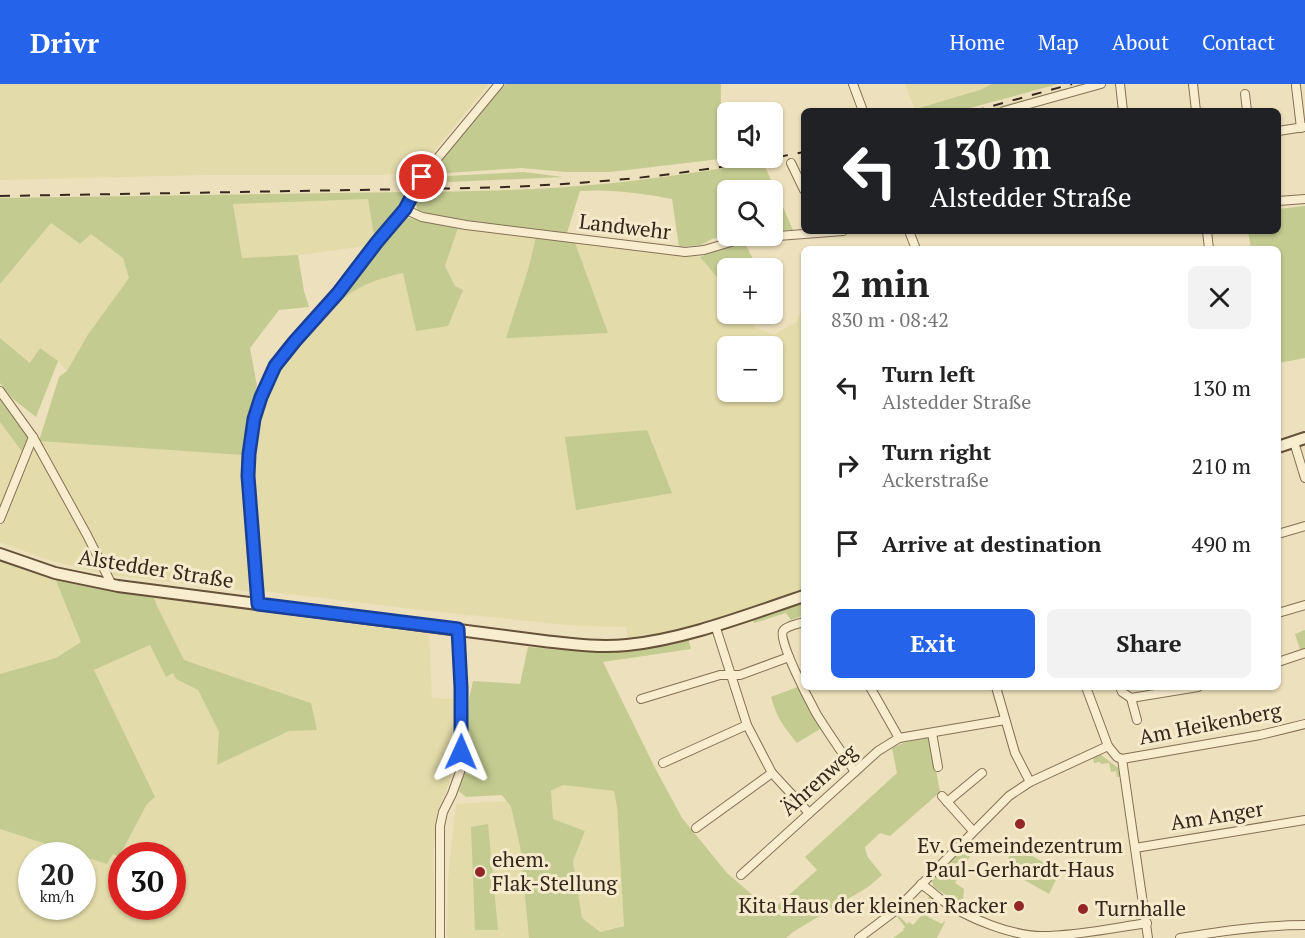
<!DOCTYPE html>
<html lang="en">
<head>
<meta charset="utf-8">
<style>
  body { margin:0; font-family:"PT Serif",serif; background:#f2f2f2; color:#222; height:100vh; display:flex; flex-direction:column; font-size:22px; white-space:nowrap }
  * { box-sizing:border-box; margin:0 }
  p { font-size:20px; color:#767676 }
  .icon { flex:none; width:33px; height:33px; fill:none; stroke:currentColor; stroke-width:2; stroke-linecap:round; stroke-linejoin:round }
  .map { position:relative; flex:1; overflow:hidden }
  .drawer { position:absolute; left:801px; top:162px; width:480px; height:444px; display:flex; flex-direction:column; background:#fff; border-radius:9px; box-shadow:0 2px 4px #0004 }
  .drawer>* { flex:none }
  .top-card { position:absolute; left:801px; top:24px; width:480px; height:126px; border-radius:9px; box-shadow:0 2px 4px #0004; background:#202124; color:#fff; overflow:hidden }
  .buttons { position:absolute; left:717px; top:18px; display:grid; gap:12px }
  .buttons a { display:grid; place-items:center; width:66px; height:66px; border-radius:9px; background:#fff; box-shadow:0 2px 4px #0004; font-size:30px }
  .speed { position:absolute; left:18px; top:758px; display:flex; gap:12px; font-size:30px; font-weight:700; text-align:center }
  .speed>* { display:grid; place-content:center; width:78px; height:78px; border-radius:50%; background:#fff; box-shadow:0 2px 4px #0004; line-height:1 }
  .speed small { font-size:15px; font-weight:400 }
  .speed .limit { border:9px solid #d22; background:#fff; color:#111 }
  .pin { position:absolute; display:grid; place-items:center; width:51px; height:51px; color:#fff; margin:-26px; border:3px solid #fff; border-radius:50%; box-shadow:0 2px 6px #0007 }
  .me { position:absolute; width:66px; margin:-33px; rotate:1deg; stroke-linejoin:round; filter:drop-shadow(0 0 4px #0008) }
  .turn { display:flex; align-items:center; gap:21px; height:126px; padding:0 30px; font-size:27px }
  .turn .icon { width:78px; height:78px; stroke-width:2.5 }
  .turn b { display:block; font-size:42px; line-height:51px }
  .round { display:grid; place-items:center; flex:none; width:63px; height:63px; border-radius:9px; background:#f2f2f2 }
  .head { display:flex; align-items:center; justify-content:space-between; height:102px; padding:0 30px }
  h1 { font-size:36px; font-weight:700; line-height:45px }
  .primary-button { display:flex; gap:12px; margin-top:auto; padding:12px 30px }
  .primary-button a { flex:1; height:69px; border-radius:9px; background:#2563eb; color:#fff; font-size:24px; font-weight:700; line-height:69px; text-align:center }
  .primary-button a+a { background:#f2f2f2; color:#222 }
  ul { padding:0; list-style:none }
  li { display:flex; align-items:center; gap:18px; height:78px; padding:0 30px }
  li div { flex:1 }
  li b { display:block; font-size:22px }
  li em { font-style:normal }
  header { display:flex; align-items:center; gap:36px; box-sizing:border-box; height:84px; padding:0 30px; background:#2563eb; color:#fff }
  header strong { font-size:28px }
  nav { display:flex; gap:33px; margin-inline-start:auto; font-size:21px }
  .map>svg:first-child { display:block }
</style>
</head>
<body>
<header>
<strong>Drivr</strong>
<nav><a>Home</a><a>Map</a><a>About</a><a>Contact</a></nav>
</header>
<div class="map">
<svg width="1305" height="854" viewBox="0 0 1305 854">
  <rect width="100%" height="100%" fill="#ede0bc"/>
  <g fill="#e3dba9" fill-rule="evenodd">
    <polygon points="0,0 489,0 416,89 378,91 205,91 0,96"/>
    <polygon points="905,0 992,0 981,6 915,25"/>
    <polygon points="368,115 374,152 366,162 298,171 242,174 233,119"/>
    <polygon points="51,139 80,160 91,150 123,174 129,194 87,252 67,287 58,277 40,264 31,279 0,254 0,200"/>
    <path d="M458 144 536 153 528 186 574 156 628 164 700 173 727 205 728 230H746L756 244 774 251 796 238 803 224 804 217V512L627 561V543L578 542 430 527 264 507 261 471 255 422V351L272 300 294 269 338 218 354 205 371 197 403 189 416 247 455 202 445 182ZM728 262H772V308H728Z"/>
    <polygon points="0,338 23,369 0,425"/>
    <polygon points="39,357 242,371 243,409 253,508 111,491"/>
    <polygon points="33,359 105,490 49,476 0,458 0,442"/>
    <polygon points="0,476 54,492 82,558 56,574 0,590"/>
    <path d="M154 514 429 550 432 614 454 615 450 697 437 729 433 768 435 854H0V745L79 771H32V822H82L83 772 107 780 113 770 119 773 147 720 155 713 94 586 151 561 166 592 173 589 176 595 198 606 219 648 218 681 289 646 311 619 184 576 157 524ZM122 771H172V822H122Z"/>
    <polygon points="563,701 614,707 617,723 624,841 600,848 582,834 573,777 585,747 552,735 551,708"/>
    <polygon points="506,717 511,723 520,762 529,854 448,854 447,850 448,794 456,720"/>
  </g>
  <g fill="#c3cb90" fill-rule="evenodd">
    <polygon points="505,0 721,0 720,75 610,88 566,88 521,84 432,90 434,84"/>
    <polygon points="992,0 1058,0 959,27 909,27 980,6"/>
    <polygon points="1083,0 1092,0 992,27 983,27"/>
    <path d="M763 78 793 146 773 147 772 106H728L727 151 712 155 701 161 679 163 672 115C640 109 613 105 580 107L567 149 493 140 418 129 416 120 418 108C479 107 541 106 603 100 656 95 710 86 763 78Z"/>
    <polygon points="524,88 563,93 427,99 428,93"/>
    <polygon points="409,108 395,130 374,152 368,115 233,120 242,174 298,171 304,207 309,223 279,226 250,264 257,302 242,371 39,357 59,293 67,287 87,252 129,194 123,174 91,150 80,160 51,139 0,200 0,114"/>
    <polygon points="1305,122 1305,274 1278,279 1278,165 1251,165 1248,147 1278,147 1278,125"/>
    <path d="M405 133 458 144 445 182 455 202 463 206 448 242 416 247 403 189C374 196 362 200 338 218Z"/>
    <polygon points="536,153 574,156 608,249 506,254 528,186"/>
    <polygon points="745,159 753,175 751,184 728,184 727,205 700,173 728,162"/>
    <polygon points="0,254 30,279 40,264 58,277 36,333 12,314 0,299"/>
    <polygon points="0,311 29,352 23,369 0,338"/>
    <polygon points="647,346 672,409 576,426 565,353"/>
    <polygon points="54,492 154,514 158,524 184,576 311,619 317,646 289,647 217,681 219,648 198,606 176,595 173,589 166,593 150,561 94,586 155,713 147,720 119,773 113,770 107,780 0,745 0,590 56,574 81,558"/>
    <polygon points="804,512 804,531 791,536 786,529 754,539 751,529"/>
    <polygon points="1305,546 1305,567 1301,568 1295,550"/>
    <path d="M687 550 691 565 603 578 654 682 682 734 727 789 771 827 817 786 805 773 897 689 892 664 903 659 930 653 940 708 890 752 880 749 865 763 867 772 882 791 868 803 793 848 786 854H529L520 762 511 723 502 711 466 713 459 707 465 671 469 615 473 597 520 600 528 563 561 566H610ZM563 701 614 707 617 723 624 842 600 848 582 834 573 777 585 747 553 735 551 707Z"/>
    <path d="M800 602 820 645 797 659C783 642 777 634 771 613Z"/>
    <polygon points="1100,670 1118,684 1120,693 1117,693 1116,687 1111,688 1109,679 1101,680 1100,678 1094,679 1093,674"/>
    <polygon points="488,740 498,846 475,846 471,743"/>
    <polygon points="971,758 976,761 955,799 964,805 963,815 958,819 934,803 932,798 935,793"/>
    <polygon points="1015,762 1060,788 1049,810 1003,784"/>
    <polygon points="930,812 941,820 936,818 928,833 942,840 944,837 945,838 937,854 893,854 904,846 903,845 905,843 896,831 897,830 907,840 909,838 913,841 932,820 928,814"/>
  </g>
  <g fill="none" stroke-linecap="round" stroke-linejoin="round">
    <g stroke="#847056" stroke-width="10">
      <g id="street">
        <polyline points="853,0 863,27"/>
        <polyline points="1120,0 1123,27"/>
        <polyline points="1193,0 1196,27"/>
        <polyline points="1296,2 1301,44"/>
        <polyline points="1245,10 1247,27"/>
        <polyline points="1004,27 1101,0"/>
        <polyline points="1278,47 1304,43"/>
        <polyline points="791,79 804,106"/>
        <polyline points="1278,117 1305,115"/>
        <polyline points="404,125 422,133 466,141 685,168 704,166 741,155 843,147"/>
        <polyline points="909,147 916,165"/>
        <polyline points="1207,147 1209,165"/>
        <polyline points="0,307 33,353 87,451 112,501"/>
        <polyline points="1294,358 1305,394"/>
        <polyline points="0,435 33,353"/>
        <polyline points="1278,450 1305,442"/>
        <polyline points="258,520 252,428 248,403 248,370 254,335 261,313 275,282 295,257 338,209 377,158 404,125 422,93 499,0"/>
        <polyline points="1278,529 1305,521"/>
        <path d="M804 538C798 540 786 542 783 547 778 557 810 618 816 629 828 649 842 668 855 688"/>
        <polyline points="715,541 747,641 772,689 809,729"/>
        <polyline points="1278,578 1305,569"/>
        <polyline points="870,603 899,654"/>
        <polyline points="996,603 1015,669 1030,698"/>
        <polyline points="1086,603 1108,662 1117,673 1122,675"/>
        <polyline points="1120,603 1122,608 1131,614 1198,603"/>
        <polyline points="1131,614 1137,636"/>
        <polyline points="641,615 720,591 740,591 789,573"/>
        <polyline points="932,649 938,683"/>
        <polyline points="1122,675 1260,651 1305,640"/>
        <polyline points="1122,675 1148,854"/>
        <polyline points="663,679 747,641"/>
        <polyline points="942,712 973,747"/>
        <polyline points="947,718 982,689"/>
        <polyline points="696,744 772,689"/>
        <polyline points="1135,764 1305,736"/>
        <polyline points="741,791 878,667 899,654 1005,636"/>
        <path d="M921 800C929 805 936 812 943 817 968 834 1011 852 1042 852 1075 852 1113 844 1147 839"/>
        <polyline points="440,854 440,742 443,728 452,710 460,688 462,646 458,545"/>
        <polyline points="859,854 895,827 1009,712 1030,698 1108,662"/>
        <path d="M1180 854C1221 847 1264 841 1305 841"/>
      </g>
    </g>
    <g stroke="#665139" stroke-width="14">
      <g id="secondary">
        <polyline points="1278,363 1305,354"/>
        <path d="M0 470 55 489 118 502 544 557C571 560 599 564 627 561 686 555 747 531 804 512"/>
      </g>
    </g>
    <use href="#street" stroke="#f9edcf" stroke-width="8"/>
    <use href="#secondary" stroke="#f9edcf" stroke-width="10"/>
    <g stroke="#34271b" stroke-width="2" stroke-dasharray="10 10" stroke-linecap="butt">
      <polyline points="974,27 1072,0"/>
      <path d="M0 112 475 104C514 103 552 101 590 98 662 93 733 82 804 68"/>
    </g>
  </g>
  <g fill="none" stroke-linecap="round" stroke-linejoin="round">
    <g stroke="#184099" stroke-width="15">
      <polyline id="route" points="422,93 405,125 377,158 338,209 295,257 275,282 261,313 254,335 249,370 248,392 258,520 458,545 461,604 461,668"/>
    </g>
    <use href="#route" stroke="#2563eb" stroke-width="10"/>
  </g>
  <g fill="#932726" stroke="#f5eacb" stroke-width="2">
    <circle cx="1020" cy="740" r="6"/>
    <circle cx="480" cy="788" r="6"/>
    <circle cx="1019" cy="822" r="6"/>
    <circle cx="1083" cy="825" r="6"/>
  </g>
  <g text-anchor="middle" stroke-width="6" stroke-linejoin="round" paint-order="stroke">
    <g font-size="21" fill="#34271b" stroke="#f5eacb">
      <text transform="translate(625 143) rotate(7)" y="7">Landwehr</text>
      <text transform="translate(156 485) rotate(9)" y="7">Alstedder Straße</text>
      <text transform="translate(1210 640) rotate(-11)" y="7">Am Heikenberg</text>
      <text transform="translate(819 696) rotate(-42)" y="7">Ährenweg</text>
      <text transform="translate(1217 732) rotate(-9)" y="7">Am Anger</text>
    </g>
    <g font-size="21" fill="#34271b" stroke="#f5eacb" text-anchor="start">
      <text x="1020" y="769" text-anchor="middle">Ev. Gemeindezentrum<tspan x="1020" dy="24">Paul-Gerhardt-Haus</tspan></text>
      <text x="492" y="783">ehem.<tspan x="492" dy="24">Flak-Stellung</tspan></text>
      <text x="1007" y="829" text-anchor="end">Kita Haus der kleinen Racker</text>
      <text x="1095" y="832">Turnhalle</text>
    </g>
  </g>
</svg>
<div class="buttons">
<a><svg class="icon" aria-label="sound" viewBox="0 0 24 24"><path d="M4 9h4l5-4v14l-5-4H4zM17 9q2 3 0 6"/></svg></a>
<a><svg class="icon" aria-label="search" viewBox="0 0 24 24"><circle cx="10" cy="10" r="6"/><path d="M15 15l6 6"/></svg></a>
<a>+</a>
<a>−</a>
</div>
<div class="speed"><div>20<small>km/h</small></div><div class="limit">30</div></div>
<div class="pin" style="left:422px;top:93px;background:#d93025"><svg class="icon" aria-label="arrive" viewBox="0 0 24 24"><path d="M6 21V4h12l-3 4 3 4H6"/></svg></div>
<svg class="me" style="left:461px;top:668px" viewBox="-20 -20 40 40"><path d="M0-17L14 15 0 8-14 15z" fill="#2563eb" stroke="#fff" stroke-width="4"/></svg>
<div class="top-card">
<div class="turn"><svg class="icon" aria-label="left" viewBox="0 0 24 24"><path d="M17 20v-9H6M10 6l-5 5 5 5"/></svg><div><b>130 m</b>Alstedder Straße</div></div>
</div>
<section class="drawer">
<div class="head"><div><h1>2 min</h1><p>830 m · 08:42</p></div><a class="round"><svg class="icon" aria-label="close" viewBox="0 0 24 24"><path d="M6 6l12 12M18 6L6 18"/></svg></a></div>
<ul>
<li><svg class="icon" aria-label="left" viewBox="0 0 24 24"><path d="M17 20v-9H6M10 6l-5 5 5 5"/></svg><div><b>Turn left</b><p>Alstedder Straße</p></div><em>130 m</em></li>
<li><svg class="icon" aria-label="right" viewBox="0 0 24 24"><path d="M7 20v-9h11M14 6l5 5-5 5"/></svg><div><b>Turn right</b><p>Ackerstraße</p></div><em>210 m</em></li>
<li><svg class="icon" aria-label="arrive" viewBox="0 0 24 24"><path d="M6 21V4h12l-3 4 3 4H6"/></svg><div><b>Arrive at destination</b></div><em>490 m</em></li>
</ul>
<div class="primary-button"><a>Exit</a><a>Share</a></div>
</section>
</div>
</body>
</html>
